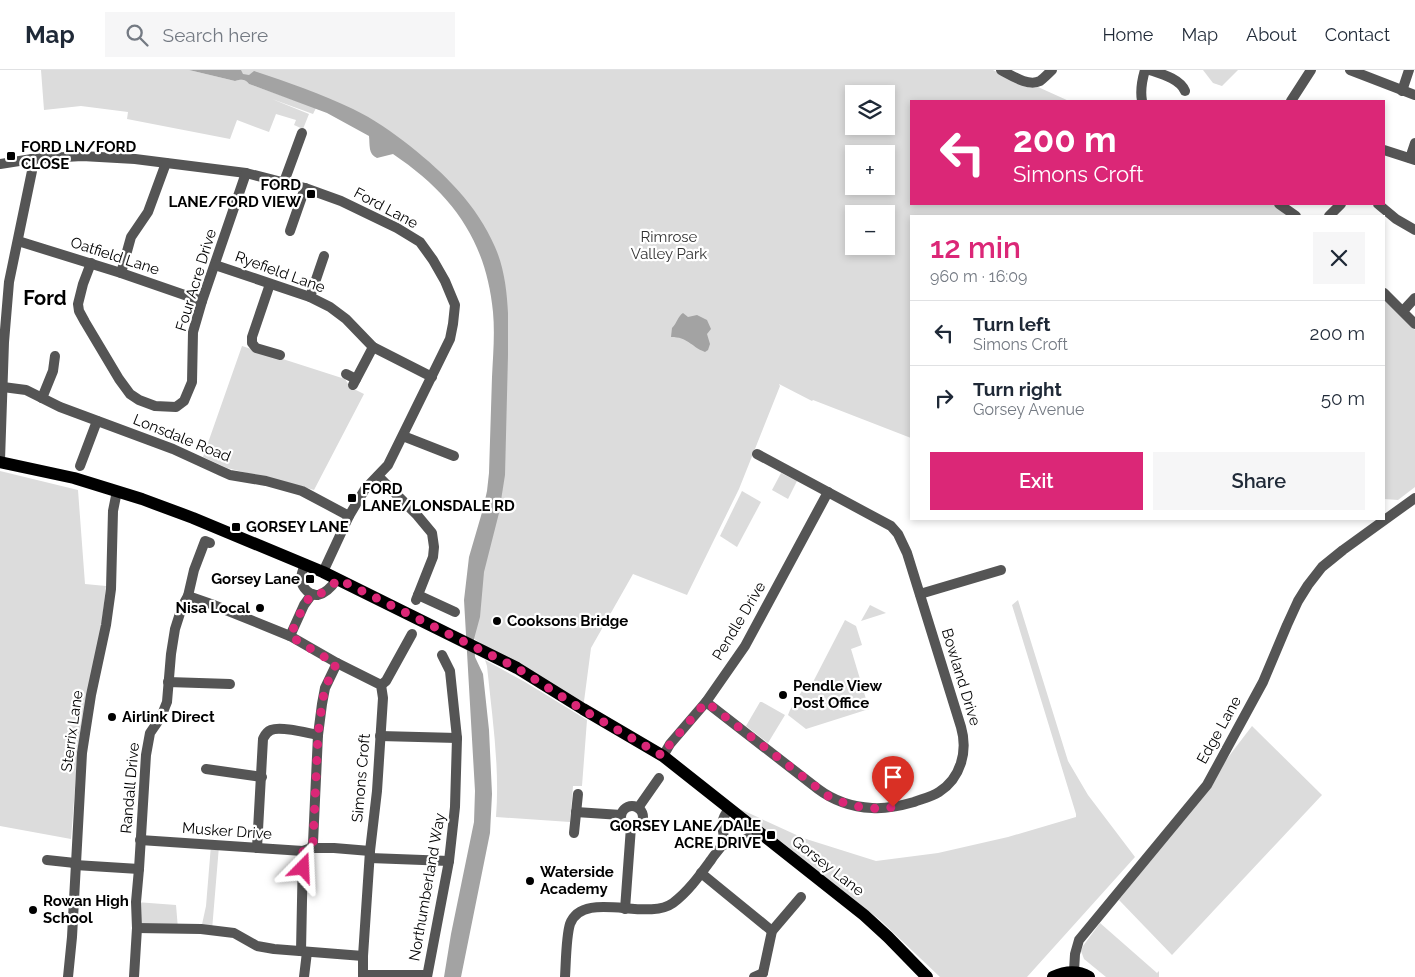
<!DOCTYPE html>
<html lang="en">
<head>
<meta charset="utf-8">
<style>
  body { margin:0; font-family:Raleway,sans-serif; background:#f6f6f7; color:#1f2937; height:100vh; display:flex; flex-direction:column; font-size:19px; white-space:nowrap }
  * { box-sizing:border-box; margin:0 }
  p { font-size:16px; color:#747a83 }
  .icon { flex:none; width:28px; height:28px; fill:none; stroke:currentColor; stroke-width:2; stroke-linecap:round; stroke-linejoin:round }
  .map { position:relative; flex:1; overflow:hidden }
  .side { position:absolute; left:910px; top:145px; width:475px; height:305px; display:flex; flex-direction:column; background:#fff; border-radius:0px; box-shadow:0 2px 8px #0003 }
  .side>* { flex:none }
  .guide { position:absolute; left:910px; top:30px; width:475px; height:105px; border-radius:0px; box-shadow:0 2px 8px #0003; background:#db2777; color:#fff; overflow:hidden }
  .tools { position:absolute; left:845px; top:15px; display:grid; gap:10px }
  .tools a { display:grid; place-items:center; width:50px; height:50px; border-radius:0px; background:#fff; box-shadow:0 2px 8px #0003; font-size:25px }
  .pin { position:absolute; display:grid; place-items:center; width:42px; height:42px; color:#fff; margin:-51px -21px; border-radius:50% 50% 50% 0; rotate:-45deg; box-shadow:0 0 5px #0007 }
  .pin .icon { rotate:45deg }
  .me { position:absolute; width:55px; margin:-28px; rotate:21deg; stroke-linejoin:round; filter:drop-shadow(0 0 4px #0008) }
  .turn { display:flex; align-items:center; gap:18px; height:105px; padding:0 20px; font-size:22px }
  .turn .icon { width:65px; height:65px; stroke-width:2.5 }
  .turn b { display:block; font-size:35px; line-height:42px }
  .round { display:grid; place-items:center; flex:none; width:52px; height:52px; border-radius:0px; background:#f6f6f7 }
  .summary { display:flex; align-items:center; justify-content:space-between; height:85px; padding:0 20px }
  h1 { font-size:30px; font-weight:600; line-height:38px; color:#db2777 }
  .action { display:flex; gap:10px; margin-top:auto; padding:10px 20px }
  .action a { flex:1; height:58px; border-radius:0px; background:#db2777; color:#fff; font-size:20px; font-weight:600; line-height:58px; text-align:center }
  .action a+a { background:#f6f6f7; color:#1f2937 }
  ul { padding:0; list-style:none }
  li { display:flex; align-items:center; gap:15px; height:65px; padding:0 20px; border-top:1px solid #e0e1e3 }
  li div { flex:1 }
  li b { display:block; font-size:19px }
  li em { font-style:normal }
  header { display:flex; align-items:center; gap:30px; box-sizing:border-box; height:70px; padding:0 25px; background:#fff; border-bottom:1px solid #e0e1e3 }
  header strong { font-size:24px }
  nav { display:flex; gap:28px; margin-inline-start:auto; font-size:18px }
  .search { width:350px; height:45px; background:#f6f6f7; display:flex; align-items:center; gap:12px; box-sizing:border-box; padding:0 18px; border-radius:0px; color:#747a83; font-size:19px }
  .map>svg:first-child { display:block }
</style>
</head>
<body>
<header>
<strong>Map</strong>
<div class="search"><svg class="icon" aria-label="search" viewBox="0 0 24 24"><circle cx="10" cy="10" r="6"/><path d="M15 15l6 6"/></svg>Search here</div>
<nav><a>Home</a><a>Map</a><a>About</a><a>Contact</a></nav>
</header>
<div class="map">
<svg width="1415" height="907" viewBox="0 0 1415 907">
  <rect width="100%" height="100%" fill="#fff"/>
  <g fill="#dcdcdc" fill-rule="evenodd">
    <path d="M41 0H189L235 11C242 9 245 9 249 14L316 38 313 44 272 29 309 44 303 59 294 55 296 50 276 44 269 62 237 50 230 69 127 49 128 42 81 36 44 40Z"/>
    <path d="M220 0H993L1026 17 1030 18 1038 17 1069 31H911V134H1275L1291 146H911V368L813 330 812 331 779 314 780 316 739 419 687 525 633 504 591 578 583 639 517 598 470 566 490 445 499 229 460 133 366 55ZM854 24H886V56H854ZM854 84H886V116H854ZM854 144H886V176H854Z"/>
    <polygon points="1203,0 1238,0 1222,16 1213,13"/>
    <polygon points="1384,229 1415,260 1415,417 1398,430 1384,429"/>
    <polygon points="242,276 345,309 350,317 364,324 314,420 304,417 227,398 203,387"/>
    <polygon points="0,401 78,420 85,514 106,516 102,551 77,692 71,769 0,756"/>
    <polygon points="781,403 797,411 788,429 772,420"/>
    <polygon points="742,421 761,432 737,477 720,466"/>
    <polygon points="1018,530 1068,691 1088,725 1135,787 1027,907 940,907 880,850 740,739 803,768 876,791 938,783 1008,767 1076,747 1076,744 1012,535"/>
    <polygon points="870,535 886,543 861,551"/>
    <polygon points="845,550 856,556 862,575 851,579 869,639 806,659 788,645 790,640 807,613 813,612"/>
    <path d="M485 590 525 612 587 650 582 716H573L570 752 496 747C500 697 492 646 487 596Z"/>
    <polygon points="760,632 762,632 785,645 768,673 746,656"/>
    <polygon points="1252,656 1322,725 1172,885 1119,830"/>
    <polygon points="211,775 219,776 212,860 201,859 206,836"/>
    <polygon points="136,832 176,835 178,859 137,858"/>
    <polygon points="1100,853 1157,903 1159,901 1159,907 1106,907 1084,889 1081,881 1083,876"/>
  </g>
  <g fill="#a3a3a3">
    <path d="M189 0H241L243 4 249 5 254 1C288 12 321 24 353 39 374 49 392 62 410 76 445 104 477 135 495 177 504 197 507 221 508 243V285L505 405 499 443 484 502 480 547 474 569 475 587 483 604 489 660 492 724 490 763 461 907H444L451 864 474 752 475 721 464 530 469 487 483 439 487 421 489 403C490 371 491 339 492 307 493 286 495 264 493 242 486 170 452 124 393 84L377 88C368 84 370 75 369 66L327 43 249 14C245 9 242 9 235 11Z"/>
    <path d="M683 243 688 247 697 245 707 250 711 259 707 264 710 274 708 280 705 282C690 276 688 267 671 267L672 258C677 253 678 246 683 243Z"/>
  </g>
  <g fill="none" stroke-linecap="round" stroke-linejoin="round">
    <g stroke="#555" stroke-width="10">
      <path d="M1001 0C1011 5 1028 17 1040 11 1044 8 1048 4 1052 0"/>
      <path d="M1150 0C1162 4 1180 9 1185 21"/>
      <polyline points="1350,0 1415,25"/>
      <polyline points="1402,21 1409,0"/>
      <path d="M1142 31C1140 20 1142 10 1145 0"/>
      <polyline points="1291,31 1311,0"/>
      <polyline points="1384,80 1415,90"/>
      <polyline points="1410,88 1415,73"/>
      <polyline points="0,94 32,89 82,86 135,89 246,103 305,118 341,131 397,158 420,172 433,190 445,211 455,235 453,254 450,269 388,395 365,419 349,446 323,502"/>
      <polyline points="284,112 302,63"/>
      <polyline points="1279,134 1296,146"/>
      <polyline points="1378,134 1396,149 1415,160"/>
      <polyline points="1329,146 1341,134"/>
      <polyline points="290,161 305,118"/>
      <polyline points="18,171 121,203 202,231"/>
      <polyline points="91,193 83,214 78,234 79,241 85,252 119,309 130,324 139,330 155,336 176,337 184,331 192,312 193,262 202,231 246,103"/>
      <polyline points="215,195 310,227 330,237 346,249 373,277 432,307"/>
      <polyline points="121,203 131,167 148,142 166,93"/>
      <polyline points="270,214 252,267 252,273 256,278 280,285"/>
      <polyline points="1384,223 1415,254"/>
      <polyline points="310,227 324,186"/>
      <polyline points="1403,241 1415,228"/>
      <polyline points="346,304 356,309"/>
      <polyline points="353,315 373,277"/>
      <polyline points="3,317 26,320 60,337 173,379 221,401 230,405 266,411 302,421 349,446"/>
      <polyline points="42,328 53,301 55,286"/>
      <polyline points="403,366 454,386"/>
      <polyline points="0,390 4,272 9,212 32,101 32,89"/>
      <polyline points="80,396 97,351"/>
      <polyline points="378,406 417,445 432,463 434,477 433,487 416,530"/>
      <path d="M305 494C303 499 301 504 301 510 302 518 310 526 318 525 326 523 333 515 337 509"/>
      <polyline points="920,524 1001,500"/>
      <polyline points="418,525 455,542"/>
      <polyline points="188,526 194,500 205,471 210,473"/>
      <polyline points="290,566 304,535 312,524"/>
      <polyline points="168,612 230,614"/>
      <polyline points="381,615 386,611 412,564"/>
      <path d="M706 632 818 719C834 731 852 737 872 738 886 739 900 736 914 732 922 729 931 727 939 722 961 708 968 681 961 657L907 483 898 464 891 456 757 384"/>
      <polyline points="380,666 457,668"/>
      <polyline points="663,686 670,674 706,632 745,576 828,422"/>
      <polyline points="206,699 262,707"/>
      <circle cx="632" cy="747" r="11"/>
      <polyline points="638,738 659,708"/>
      <polyline points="576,742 621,745"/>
      <polyline points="574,763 578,724"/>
      <polyline points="140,770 303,781 311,778 313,773 318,665 322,634 325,618 337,593"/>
      <path d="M721 776C737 768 743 776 756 761"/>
      <path d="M257 778 263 669C265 665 266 662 271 660 281 656 307 663 318 665"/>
      <polyline points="311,778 334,778 370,781"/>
      <polyline points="370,788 449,791"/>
      <polyline points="47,790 75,793"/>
      <polyline points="75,795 139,799"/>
      <polyline points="701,803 772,861"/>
      <polyline points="625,839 631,757"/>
      <polyline points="137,858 201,859 234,863 257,876 274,879 363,886"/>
      <polyline points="301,881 303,781"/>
      <polyline points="1074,901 1075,884 1079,870 1207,715 1263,612 1287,555 1298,531 1308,515 1322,497 1343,480 1415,428"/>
      <polyline points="763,903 772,861 801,827"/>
      <polyline points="363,905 427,905"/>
      <polyline points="68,907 72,867 82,683 91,625 106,555 111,519 113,441 117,421"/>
      <polyline points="134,907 137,858 136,832 139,799 146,685 150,663 161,647 167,632 171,584 175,559 182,537 188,526 211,534 290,566 337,593 381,615 383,628 377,721 370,781 363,886 363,907"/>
      <polyline points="304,907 307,882"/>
      <polyline points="427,907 449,791 455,737 457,668 450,601 442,585"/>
      <path d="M565 907C566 892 566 867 570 854 583 819 647 852 673 833 688 822 700 805 711 790 714 785 719 780 722 775 728 760 715 757 729 739"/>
      <polyline points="754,907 763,903"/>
    </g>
    <g stroke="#000" stroke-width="12">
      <polyline points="0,392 74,408 142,429 193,448 323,502 517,598 583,639 663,686 864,845 888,867 927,907"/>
      <path d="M1053 907C1066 901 1077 900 1089 907"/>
    </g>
  </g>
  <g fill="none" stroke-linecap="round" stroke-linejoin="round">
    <path stroke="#db2777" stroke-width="9" stroke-dasharray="0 16.2" d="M303 798V781L311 778 313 773 318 665 322 634 325 618 336 594 290 566 304 535 312 524C323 526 331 517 338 509L517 598 583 640 663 686 670 674 706 632 828 726C848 736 870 741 893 737"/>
  </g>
  <g fill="#000" stroke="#fff" stroke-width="2">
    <rect x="6" y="81" width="10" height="10" rx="2.5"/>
    <rect x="306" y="119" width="10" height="10" rx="2.5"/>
    <rect x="347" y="423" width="10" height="10" rx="2.5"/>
    <rect x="231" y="452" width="10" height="10" rx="2.5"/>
    <rect x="305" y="504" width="10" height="10" rx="2.5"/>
    <circle cx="260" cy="538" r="5"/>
    <circle cx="497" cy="551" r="5"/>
    <circle cx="783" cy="625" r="5"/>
    <circle cx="112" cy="647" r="5"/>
    <rect x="766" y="760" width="10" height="10" rx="2.5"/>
    <circle cx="530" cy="811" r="5"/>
    <circle cx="33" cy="840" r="5"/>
  </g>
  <g text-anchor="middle" stroke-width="4.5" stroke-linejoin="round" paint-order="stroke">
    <g font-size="15" font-weight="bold" fill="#000" stroke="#fff" text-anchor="start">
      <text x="21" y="82">FORD LN/FORD<tspan x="21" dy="17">CLOSE</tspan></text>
      <text x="301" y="120" text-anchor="end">FORD<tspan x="301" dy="17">LANE/FORD VIEW</tspan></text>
      <text x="362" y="424">FORD<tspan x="362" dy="17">LANE/LONSDALE RD</tspan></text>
      <text x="246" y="462">GORSEY LANE</text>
      <text x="300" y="514" text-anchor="end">Gorsey Lane</text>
      <text x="250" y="543" text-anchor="end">Nisa Local</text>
      <text x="507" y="556">Cooksons Bridge</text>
      <text x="793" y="621">Pendle View<tspan x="793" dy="17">Post Office</tspan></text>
      <text x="122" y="652">Airlink Direct</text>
      <text x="761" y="761" text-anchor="end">GORSEY LANE/DALE<tspan x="761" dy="17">ACRE DRIVE</tspan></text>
      <text x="540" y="807">Waterside<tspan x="540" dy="17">Academy</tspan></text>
      <text x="43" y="836">Rowan High<tspan x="43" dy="17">School</tspan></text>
    </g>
    <g font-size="15" fill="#000" stroke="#fff">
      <text transform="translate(386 138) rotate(28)" y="5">Ford Lane</text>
      <text transform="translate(115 186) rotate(18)" y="5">Oatfield Lane</text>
      <text transform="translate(280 202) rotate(20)" y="5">Ryefield Lane</text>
      <text transform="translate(196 210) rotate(-73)" y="5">Four Acre Drive</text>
      <text transform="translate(182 368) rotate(22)" y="5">Lonsdale Road</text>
      <text transform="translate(739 551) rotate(-59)" y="5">Pendle Drive</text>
      <text transform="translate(961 607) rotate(73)" y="5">Bowland Drive</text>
      <text transform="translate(1219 660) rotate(-61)" y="5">Edge Lane</text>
      <text transform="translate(72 661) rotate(-82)" y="5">Sterrix Lane</text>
      <text transform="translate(361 708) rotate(-85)" y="5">Simons Croft</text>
      <text transform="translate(130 718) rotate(-85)" y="5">Randall Drive</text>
      <text transform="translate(227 761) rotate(4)" y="5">Musker Drive</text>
      <text transform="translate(828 796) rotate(38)" y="5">Gorsey Lane</text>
      <text transform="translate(427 817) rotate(-80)" y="5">Northumberland Way</text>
    </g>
    <g font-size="15" fill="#333" stroke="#fff">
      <text x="669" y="172">Rimrose<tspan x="669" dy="17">Valley Park</tspan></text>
    </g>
    <g font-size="20" font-weight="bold" fill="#000" stroke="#fff">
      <text x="45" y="235">Ford</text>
    </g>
  </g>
</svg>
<div class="tools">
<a><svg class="icon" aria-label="layers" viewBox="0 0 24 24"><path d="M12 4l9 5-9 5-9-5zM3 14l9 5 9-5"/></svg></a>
<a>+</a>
<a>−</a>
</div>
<div class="pin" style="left:893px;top:737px;background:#d93025"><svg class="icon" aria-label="arrive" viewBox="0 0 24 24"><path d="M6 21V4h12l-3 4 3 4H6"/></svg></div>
<svg class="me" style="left:303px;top:798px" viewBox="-20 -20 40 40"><path d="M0-17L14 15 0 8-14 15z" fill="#db2777" stroke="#fff" stroke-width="4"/></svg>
<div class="guide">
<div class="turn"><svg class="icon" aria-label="left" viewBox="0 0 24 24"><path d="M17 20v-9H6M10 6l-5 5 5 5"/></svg><div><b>200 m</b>Simons Croft</div></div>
</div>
<section class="side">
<div class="summary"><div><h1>12 min</h1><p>960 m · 16:09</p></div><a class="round"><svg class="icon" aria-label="close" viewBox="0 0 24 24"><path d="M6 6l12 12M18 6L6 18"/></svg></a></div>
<ul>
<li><svg class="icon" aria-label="left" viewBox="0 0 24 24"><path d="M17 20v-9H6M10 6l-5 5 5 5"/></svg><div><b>Turn left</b><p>Simons Croft</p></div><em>200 m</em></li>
<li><svg class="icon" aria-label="right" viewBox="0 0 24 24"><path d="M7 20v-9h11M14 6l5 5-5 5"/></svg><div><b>Turn right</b><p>Gorsey Avenue</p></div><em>50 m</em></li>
</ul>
<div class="action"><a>Exit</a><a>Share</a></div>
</section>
</div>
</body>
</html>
